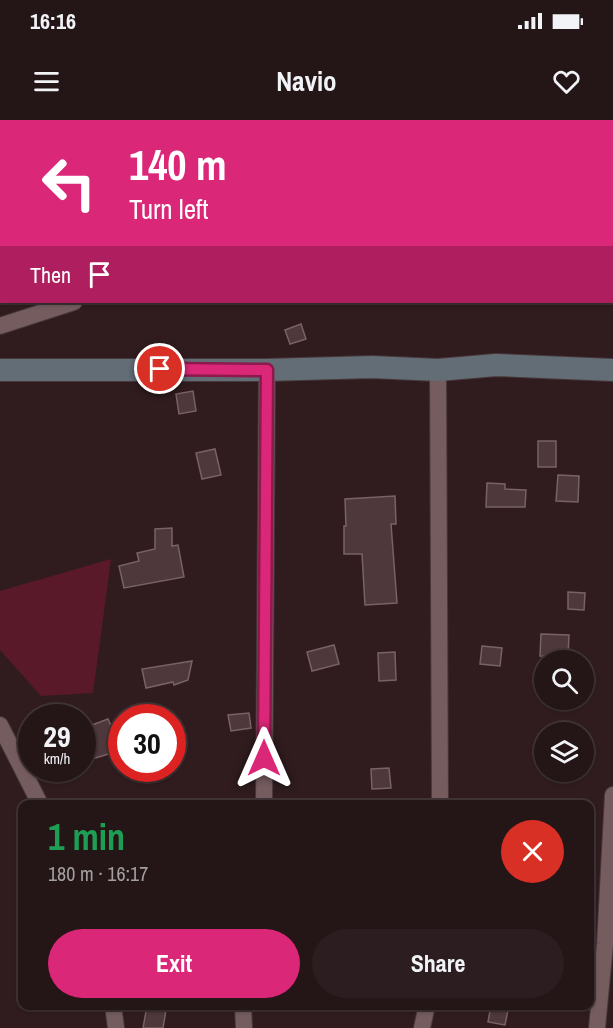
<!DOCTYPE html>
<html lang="en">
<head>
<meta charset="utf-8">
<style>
  body { margin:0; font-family:"Archivo Narrow",sans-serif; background:#2c1e20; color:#f1f3f6; height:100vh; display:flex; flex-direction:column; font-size:22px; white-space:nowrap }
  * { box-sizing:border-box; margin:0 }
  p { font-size:20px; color:#a39fa1 }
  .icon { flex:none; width:33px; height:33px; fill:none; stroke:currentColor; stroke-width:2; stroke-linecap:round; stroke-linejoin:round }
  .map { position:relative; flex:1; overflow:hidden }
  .details { position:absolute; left:18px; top:680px; width:576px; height:210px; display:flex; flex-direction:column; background:#241517; border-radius:12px; box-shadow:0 2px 4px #0004,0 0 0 2px #413436 }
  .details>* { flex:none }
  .guide { position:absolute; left:0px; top:0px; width:614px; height:183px; box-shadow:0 2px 4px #0004,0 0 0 2px #413436; background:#db2777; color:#fff; overflow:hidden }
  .fabs { position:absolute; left:534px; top:530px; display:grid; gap:12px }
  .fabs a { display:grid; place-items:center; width:60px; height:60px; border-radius:50%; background:#241517; box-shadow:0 2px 4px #0004,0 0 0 2px #413436; font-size:30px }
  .speed { position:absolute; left:18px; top:584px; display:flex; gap:12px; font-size:30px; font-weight:700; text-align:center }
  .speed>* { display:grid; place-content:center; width:78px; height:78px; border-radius:50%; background:#241517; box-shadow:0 2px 4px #0004,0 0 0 2px #413436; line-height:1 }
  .speed small { font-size:15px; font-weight:400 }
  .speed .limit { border:9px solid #d22; background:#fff; color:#111 }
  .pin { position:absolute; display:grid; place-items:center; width:51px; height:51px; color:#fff; margin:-26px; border:3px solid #fff; border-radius:50%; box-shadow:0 2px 6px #0007 }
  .me { position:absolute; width:66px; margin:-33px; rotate:0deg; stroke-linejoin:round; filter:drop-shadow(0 0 4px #0008) }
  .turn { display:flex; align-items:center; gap:21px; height:126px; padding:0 30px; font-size:27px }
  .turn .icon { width:78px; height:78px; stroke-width:2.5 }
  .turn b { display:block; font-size:42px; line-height:51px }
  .then { display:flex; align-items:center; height:57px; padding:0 30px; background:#0003; gap:12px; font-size:22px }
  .round { display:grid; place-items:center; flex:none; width:63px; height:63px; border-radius:32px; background:#2c1e20 }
  .headline { display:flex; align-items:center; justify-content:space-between; height:102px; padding:0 30px }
  h1 { font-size:36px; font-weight:700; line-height:45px; color:#1e9e55 }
  .primary-button { display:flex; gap:12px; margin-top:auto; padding:12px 30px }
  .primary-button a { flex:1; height:69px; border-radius:36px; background:#db2777; color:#fff; font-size:24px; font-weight:700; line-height:69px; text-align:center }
  .primary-button a+a { background:#2c1e20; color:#f1f3f6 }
  .status { display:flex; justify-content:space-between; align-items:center; height:42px; padding:0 30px; background:#241517; direction:ltr }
  .status svg { height:16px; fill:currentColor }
  header { display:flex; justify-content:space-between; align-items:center; height:78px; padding:0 30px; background:#241517; font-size:27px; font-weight:700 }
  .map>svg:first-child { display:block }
</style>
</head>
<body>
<div class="status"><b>16:16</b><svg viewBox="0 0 49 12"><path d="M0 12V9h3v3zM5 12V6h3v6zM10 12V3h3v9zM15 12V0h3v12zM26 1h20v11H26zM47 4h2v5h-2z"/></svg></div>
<header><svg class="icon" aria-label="menu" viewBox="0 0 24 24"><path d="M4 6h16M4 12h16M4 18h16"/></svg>Navio<svg class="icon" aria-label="heart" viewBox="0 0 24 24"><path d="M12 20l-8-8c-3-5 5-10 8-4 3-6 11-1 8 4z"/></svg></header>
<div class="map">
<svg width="613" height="908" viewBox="0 0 613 908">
  <rect width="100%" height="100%" fill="#301c1f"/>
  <polygon fill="#591929" points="111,439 93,573 41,576 0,530 0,471"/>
  <g fill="#4e383b" stroke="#7a6165" stroke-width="1.5">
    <polygon points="301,204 306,219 290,224 285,210"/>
    <polygon points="193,271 196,291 179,294 176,274"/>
    <rect x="538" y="321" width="18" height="26"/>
    <polygon points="215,329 221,355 202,359 196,333"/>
    <polygon points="558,355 579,356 578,382 556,381"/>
    <polygon points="487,363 505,364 505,369 526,370 525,387 486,387"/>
    <polygon points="395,376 396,404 391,404 397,483 365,485 362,434 344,434 344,406 346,406 345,379"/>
    <polygon points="172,408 172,426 178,425 184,457 124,468 119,446 139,441 137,433 155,429 155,409"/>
    <polygon points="568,472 585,473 584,490 568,489"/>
    <polygon points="541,514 569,515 568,537 540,536"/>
    <polygon points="334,525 339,544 312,551 307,532"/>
    <polygon points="482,526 502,528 500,546 480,544"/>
    <polygon points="395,532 396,560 379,561 378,533"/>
    <polygon points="192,541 188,560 174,565 173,562 146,568 142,549"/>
    <polygon points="249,593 251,608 231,611 228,595"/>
    <polygon points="108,599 122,630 82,642 82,618 96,615 92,605"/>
    <polygon points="389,648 391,668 372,669 371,649"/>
    <polygon points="491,885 509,885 505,905 488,902"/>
    <polygon points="147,886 166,890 163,908 143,908"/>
  </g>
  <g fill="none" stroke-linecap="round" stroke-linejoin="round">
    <g stroke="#48383b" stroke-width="18">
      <g id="street">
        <polyline points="78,0 78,2"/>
        <polyline points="458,0 458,2"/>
        <polyline points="492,2 496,0"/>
        <polyline points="0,206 74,182"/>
        <polyline points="438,250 440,684"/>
        <polyline points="0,605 40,684"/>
        <polyline points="264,684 267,250"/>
        <polyline points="113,885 116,908"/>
        <polyline points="243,885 244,908"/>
        <polyline points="422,908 427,885"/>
        <polyline points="597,908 605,824 613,675"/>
      </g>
    </g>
    <g stroke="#48383b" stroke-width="24">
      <polyline id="secondary" points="0,250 267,250 372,247 438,250 496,245 613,250"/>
    </g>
    <use href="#street" stroke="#745c5f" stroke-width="16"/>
    <use href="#secondary" stroke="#636d76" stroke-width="22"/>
  </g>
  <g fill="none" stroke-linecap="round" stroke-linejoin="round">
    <g stroke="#8e194d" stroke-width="15">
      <polyline id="route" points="160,249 267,250 264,638"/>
    </g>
    <use href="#route" stroke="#db2777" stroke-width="10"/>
  </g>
</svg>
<div class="fabs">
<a><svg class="icon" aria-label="search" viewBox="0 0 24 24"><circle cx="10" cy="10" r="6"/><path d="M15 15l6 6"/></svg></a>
<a><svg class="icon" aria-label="layers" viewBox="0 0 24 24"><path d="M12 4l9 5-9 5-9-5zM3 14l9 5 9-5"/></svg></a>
</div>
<div class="speed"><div>29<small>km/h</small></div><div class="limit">30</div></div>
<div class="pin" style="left:160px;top:249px;background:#d93025"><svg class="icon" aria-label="arrive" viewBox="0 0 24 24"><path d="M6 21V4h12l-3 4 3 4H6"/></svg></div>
<svg class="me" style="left:264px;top:638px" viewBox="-20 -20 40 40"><path d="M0-17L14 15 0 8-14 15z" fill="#db2777" stroke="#fff" stroke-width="4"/></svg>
<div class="guide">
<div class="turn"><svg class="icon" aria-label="left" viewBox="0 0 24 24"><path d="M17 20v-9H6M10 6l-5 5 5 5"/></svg><div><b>140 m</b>Turn left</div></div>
<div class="then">Then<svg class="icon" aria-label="arrive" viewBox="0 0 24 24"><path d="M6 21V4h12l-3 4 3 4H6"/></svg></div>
</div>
<section class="details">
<div class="headline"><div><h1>1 min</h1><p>180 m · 16:17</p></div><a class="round" style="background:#d93025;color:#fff"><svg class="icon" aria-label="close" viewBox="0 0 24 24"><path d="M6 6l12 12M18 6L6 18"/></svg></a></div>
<div class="primary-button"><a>Exit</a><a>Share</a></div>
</section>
</div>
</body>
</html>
